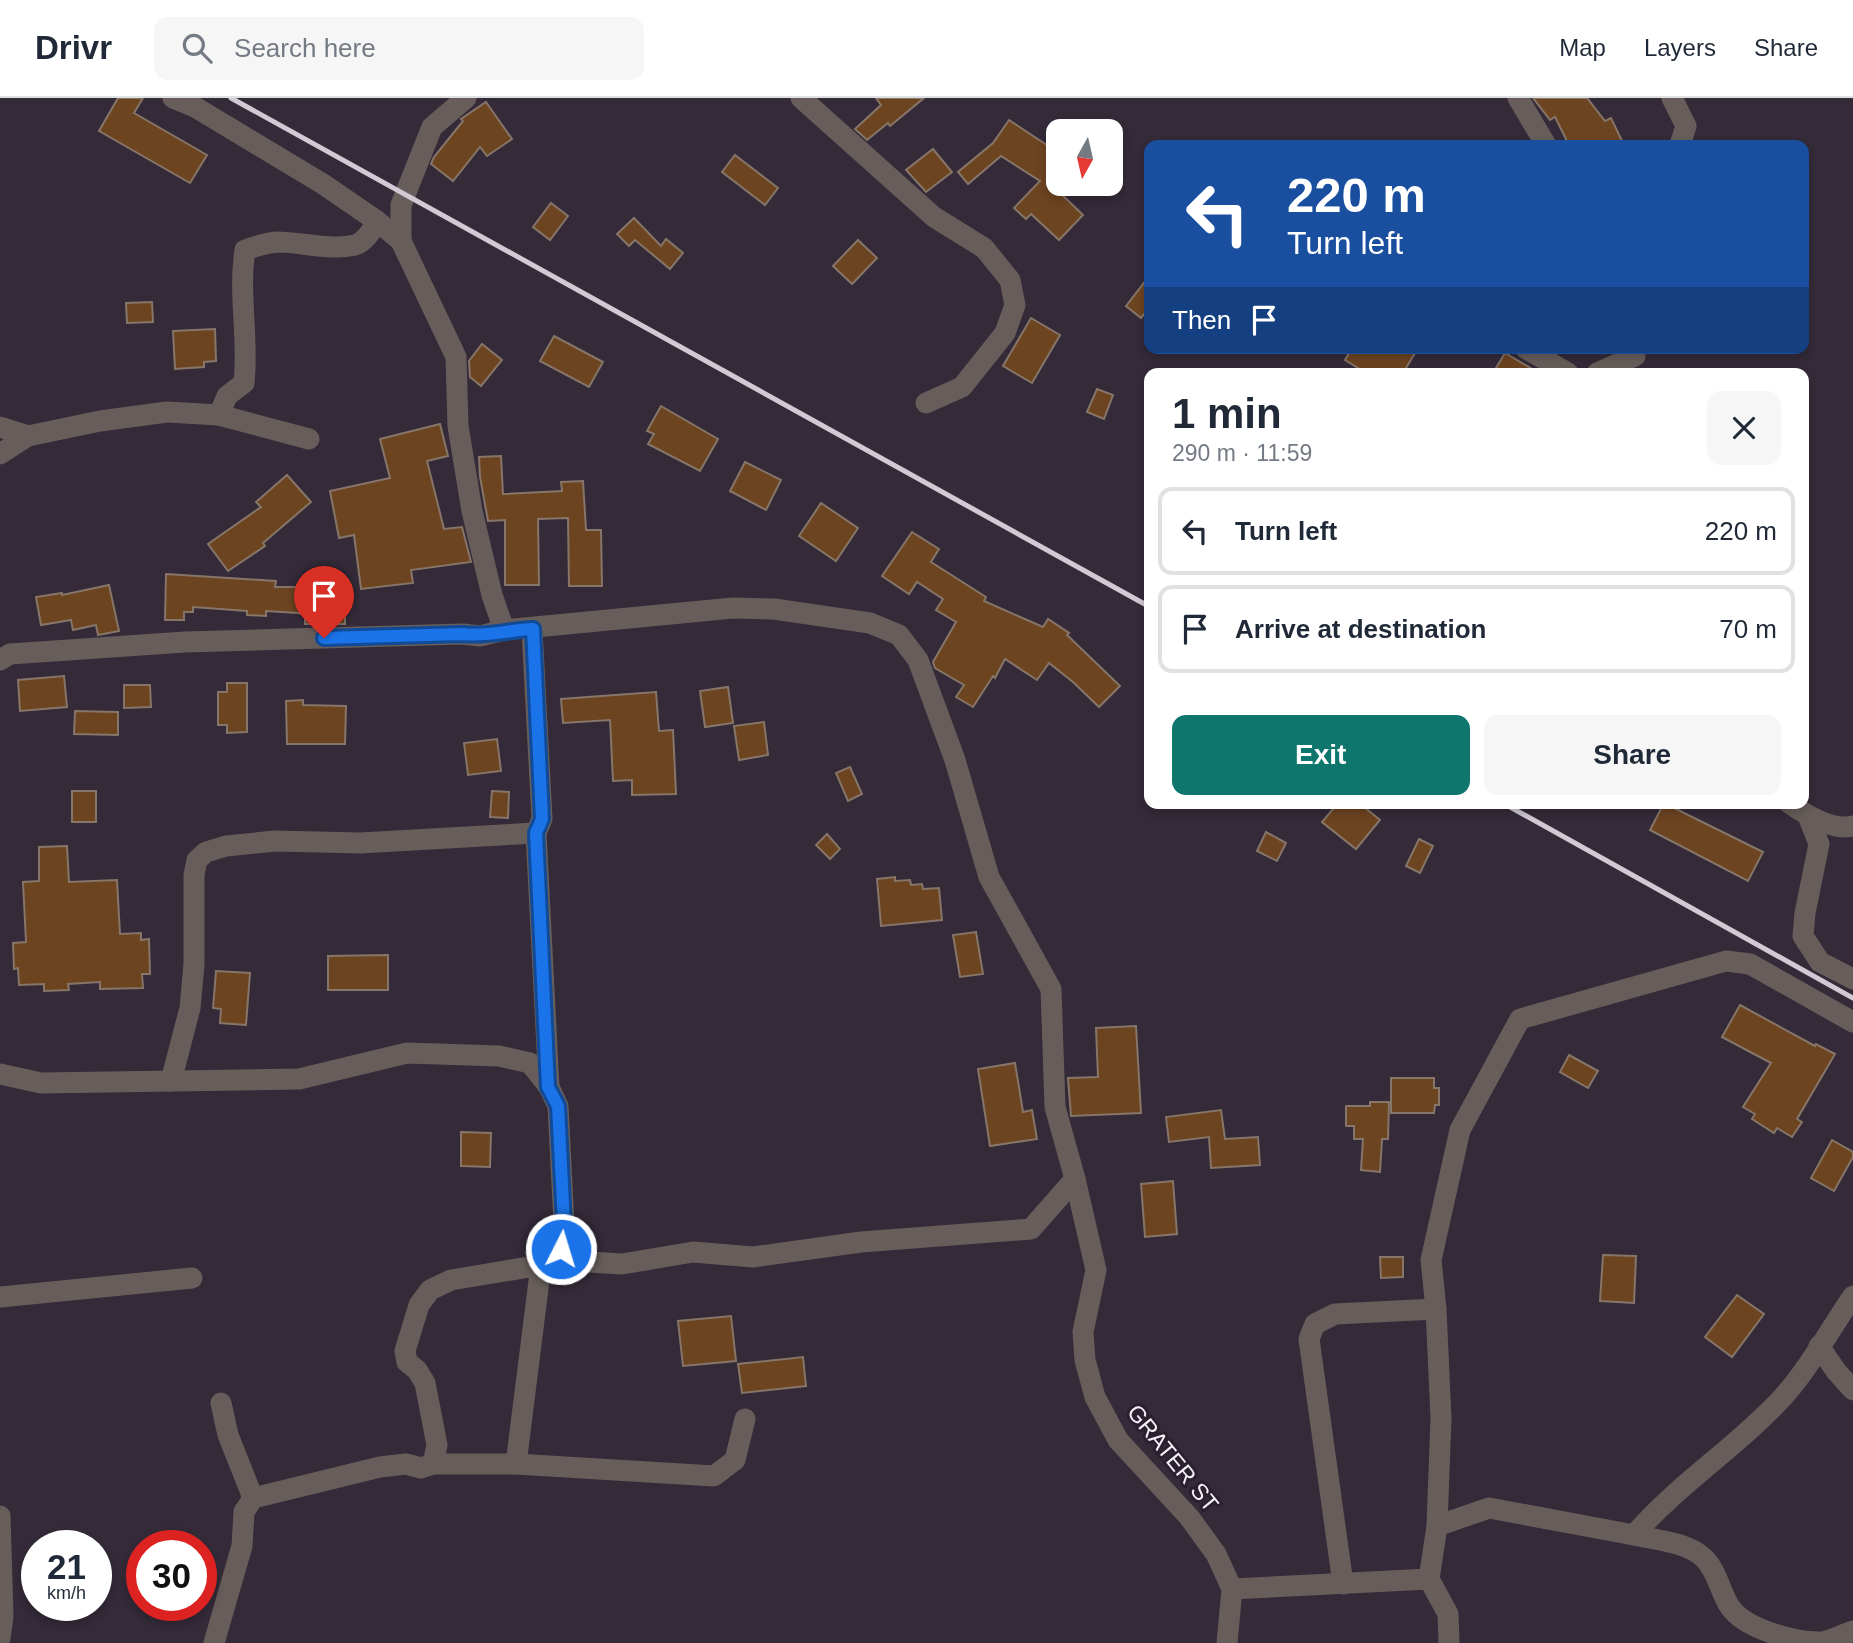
<!DOCTYPE html>
<html lang="en">
<head>
<meta charset="utf-8">
<style>
  body { margin:0; font-family:Helvetica,sans-serif; background:#f6f6f7; color:#1f2937; height:100vh; display:flex; flex-direction:column; font-size:26px; white-space:nowrap }
  * { box-sizing:border-box; margin:0 }
  p { font-size:23px; color:#747a83 }
  .icon { flex:none; width:38px; height:38px; fill:none; stroke:currentColor; stroke-width:2; stroke-linecap:round; stroke-linejoin:round }
  .map { position:relative; flex:1; overflow:hidden }
  .drawer { position:absolute; left:1144px; top:270px; width:665px; height:441px; display:flex; flex-direction:column; background:#fff; border-radius:14px; box-shadow:0 4px 10px #0003 }
  .drawer>* { flex:none }
  .banner { position:absolute; left:1144px; top:42px; width:665px; height:214px; border-radius:14px; box-shadow:0 4px 10px #0003; background:#1a4fa0; color:#fff; overflow:hidden }
  .needle { width:46px; rotate:188deg }
  .controls { position:absolute; left:1046px; top:21px; display:grid; gap:14px }
  .controls a { display:grid; place-items:center; width:77px; height:77px; border-radius:14px; background:#fff; box-shadow:0 4px 10px #0003; font-size:35px }
  .speed { position:absolute; left:21px; top:1432px; display:flex; gap:14px; font-size:35px; font-weight:700; text-align:center }
  .speed>* { display:grid; place-content:center; width:91px; height:91px; border-radius:50%; background:#fff; box-shadow:0 4px 10px #0003; line-height:1 }
  .speed small { font-size:18px; font-weight:400 }
  .speed .limit { border:10px solid #d22; background:#fff; color:#111 }
  .pin { position:absolute; display:grid; place-items:center; width:60px; height:60px; color:#fff; margin:-72px -30px; border-radius:50% 50% 50% 0; rotate:-45deg; box-shadow:0 0 7px #0007 }
  .pin .icon { rotate:45deg }
  .me { position:absolute; width:77px; margin:-38px; rotate:5deg; stroke-linejoin:round; filter:drop-shadow(0 0 5px #0008) }
  .turn { display:flex; align-items:center; gap:24px; height:147px; padding:0 28px; font-size:32px }
  .turn .icon { width:91px; height:91px; stroke-width:2.5 }
  .turn b { display:block; font-size:49px; line-height:60px }
  .then { display:flex; align-items:center; height:66px; padding:0 28px; background:#0003; gap:14px; font-size:26px }
  .round { display:grid; place-items:center; flex:none; width:74px; height:74px; border-radius:14px; background:#f6f6f7 }
  .head { display:flex; align-items:center; justify-content:space-between; height:119px; padding:0 28px }
  h1 { font-size:42px; font-weight:800; line-height:52px }
  .button { display:flex; gap:14px; margin-top:auto; padding:14px 28px }
  .button a { flex:1; height:80px; border-radius:14px; background:#0f766e; color:#fff; font-size:28px; font-weight:800; line-height:80px; text-align:center }
  .button a+a { background:#f6f6f7; color:#1f2937 }
  ul { padding:0; list-style:none }
  li { display:flex; align-items:center; gap:21px; height:88px; margin:0 14px 10px; padding:0 14px; border:4px solid #e0e1e3; border-radius:14px }
  li div { flex:1 }
  li b { display:block; font-size:26px }
  li em { font-style:normal }
  header { display:flex; align-items:center; gap:42px; box-sizing:border-box; height:98px; padding:0 35px; background:#fff; border-bottom:2px solid #e0e1e3 }
  header strong { font-size:33px }
  nav { display:flex; gap:38px; margin-inline-start:auto; font-size:24px }
  .search { width:490px; height:63px; background:#f6f6f7; display:flex; align-items:center; gap:18px; box-sizing:border-box; padding:0 24px; border-radius:14px; color:#747a83; font-size:26px }
  .map>svg:first-child { display:block }
</style>
</head>
<body>
<header>
<strong>Drivr</strong>
<div class="search"><svg class="icon" aria-label="search" viewBox="0 0 24 24"><circle cx="10" cy="10" r="6"/><path d="M15 15l6 6"/></svg>Search here</div>
<nav><a>Map</a><a>Layers</a><a>Share</a></nav>
</header>
<div class="map">
<svg width="1853" height="1545" viewBox="0 0 1853 1545">
  <rect width="100%" height="100%" fill="#342a38"/>
  <g fill="#6d4420" stroke="#867569" stroke-width="2">
    <polygon points="118,0 143,0 134,15 207,57 190,85 99,33"/>
    <polygon points="876,0 924,0 890,28 888,25 867,42 855,31 881,7"/>
    <polygon points="1533,0 1587,0 1605,23 1611,20 1624,47 1569,47 1555,19 1550,22"/>
    <polygon points="486,4 512,41 487,58 480,49 453,83 431,66 434,59 463,23 461,21"/>
    <polygon points="1009,22 1059,55 1059,81 1054,89 1083,117 1059,142 1031,116 1026,121 1014,110 1040,83 1001,58 968,86 958,74 993,45"/>
    <polygon points="933,51 952,74 926,94 906,72"/>
    <polygon points="735,57 778,90 765,107 722,74"/>
    <polygon points="551,105 568,118 550,142 533,129"/>
    <polygon points="634,120 661,148 666,141 683,155 670,171 635,142 629,148 617,136"/>
    <polygon points="858,142 877,160 852,186 833,168"/>
    <polygon points="1150,177 1150,209 1141,220 1126,208"/>
    <polygon points="152,204 153,224 127,225 126,205"/>
    <polygon points="1031,220 1060,237 1032,285 1003,268"/>
    <polygon points="215,231 216,263 204,264 204,269 175,271 173,233"/>
    <polygon points="554,238 603,264 589,289 540,263"/>
    <polygon points="482,246 502,262 481,288 470,279 469,263"/>
    <polygon points="1352,250 1418,250 1403,275 1366,275 1345,262"/>
    <polygon points="1505,255 1539,275 1493,275"/>
    <polygon points="1097,291 1113,297 1104,321 1087,314"/>
    <polygon points="661,308 718,341 700,373 648,346 654,336 647,333"/>
    <polygon points="440,326 448,358 427,363 444,431 462,429 471,464 411,472 413,485 361,491 354,437 339,440 330,393 390,380 380,341"/>
    <polygon points="501,358 503,396 562,393 561,384 583,383 586,432 601,432 602,488 569,488 568,420 538,421 539,487 505,487 505,422 488,423 480,379 479,359"/>
    <polygon points="745,364 781,382 766,412 730,393"/>
    <polygon points="287,377 311,404 263,445 265,448 228,473 208,446 261,409 256,404"/>
    <polygon points="821,405 858,430 836,463 799,438"/>
    <polygon points="912,434 939,451 931,464 986,499 984,503 1043,529 1048,521 1069,535 1067,537 1120,588 1099,609 1073,584 1049,565 1037,582 1005,561 995,580 993,578 973,609 956,599 964,587 935,570 933,564 956,524 936,512 943,501 917,484 909,496 882,478"/>
    <polygon points="166,476 276,483 275,489 323,489 323,493 345,493 345,526 305,526 305,517 298,515 266,513 266,518 247,517 247,513 193,509 193,514 184,514 184,522 165,522"/>
    <polygon points="109,487 119,533 98,537 96,527 73,532 71,522 41,527 36,499 62,495 62,497"/>
    <polygon points="64,578 67,609 20,613 18,582"/>
    <polygon points="227,585 247,585 247,634 227,635 227,627 218,627 218,594 227,594"/>
    <polygon points="124,587 150,587 151,609 124,610"/>
    <polygon points="728,589 733,625 705,629 700,593"/>
    <polygon points="656,594 659,633 673,632 676,696 632,697 632,682 613,683 610,622 563,625 561,601"/>
    <polygon points="303,602 303,607 346,608 345,646 287,646 286,603"/>
    <polygon points="75,613 118,614 118,637 74,636"/>
    <polygon points="764,624 768,657 739,662 734,628"/>
    <polygon points="497,641 501,673 468,677 464,645"/>
    <polygon points="850,669 862,696 848,703 836,675"/>
    <rect x="72" y="693" width="24" height="31"/>
    <polygon points="492,693 509,694 508,720 490,719"/>
    <polygon points="1338,705 1359,705 1380,722 1356,751 1322,724"/>
    <polygon points="1664,705 1763,754 1748,783 1650,732"/>
    <polygon points="1266,734 1286,745 1277,763 1257,753"/>
    <polygon points="827,736 840,751 830,761 816,747"/>
    <polygon points="1419,741 1433,748 1420,775 1406,768"/>
    <polygon points="67,748 69,784 117,782 120,836 141,835 141,842 149,841 150,876 142,876 143,890 100,891 100,884 68,886 69,892 44,893 44,886 19,887 18,870 14,871 13,845 26,844 23,784 39,783 39,749"/>
    <polygon points="895,779 895,783 910,782 911,787 922,786 923,791 939,790 942,822 881,828 877,781"/>
    <polygon points="976,834 983,876 960,879 953,837"/>
    <polygon points="388,857 388,892 328,892 328,858"/>
    <polygon points="216,873 250,875 246,927 220,925 221,911 213,910"/>
    <polygon points="1740,907 1815,948 1816,946 1835,956 1797,1021 1802,1024 1792,1039 1777,1030 1774,1035 1752,1021 1755,1016 1743,1009 1771,965 1722,939"/>
    <polygon points="1136,928 1141,1015 1071,1018 1068,980 1098,979 1096,930"/>
    <polygon points="1569,957 1598,973 1588,990 1560,974"/>
    <polygon points="1015,965 1023,1014 1032,1012 1037,1041 990,1048 978,971"/>
    <polygon points="1391,980 1434,980 1434,990 1439,990 1439,1007 1435,1007 1434,1015 1391,1015"/>
    <polygon points="1370,1004 1389,1004 1388,1041 1382,1041 1380,1074 1361,1072 1363,1041 1354,1041 1354,1028 1346,1028 1346,1008 1370,1008"/>
    <polygon points="1221,1012 1225,1041 1258,1039 1260,1067 1211,1070 1209,1039 1169,1044 1166,1019"/>
    <polygon points="461,1034 491,1035 490,1069 461,1068"/>
    <polygon points="1832,1042 1853,1054 1853,1059 1834,1093 1811,1080"/>
    <polygon points="1173,1083 1177,1136 1145,1139 1141,1086"/>
    <polygon points="1603,1157 1636,1158 1634,1205 1600,1203"/>
    <polygon points="1380,1159 1403,1159 1403,1179 1381,1180"/>
    <polygon points="1737,1197 1764,1216 1732,1259 1705,1239"/>
    <polygon points="731,1218 736,1263 683,1268 678,1223"/>
    <polygon points="803,1259 806,1288 742,1295 738,1266"/>
  </g>
  <g fill="none" stroke-linecap="round" stroke-linejoin="round">
    <g stroke="#675e5b" stroke-width="21">
      <polyline points="173,0 195,9 323,86 377,123 401,143 456,259 458,328 472,413 492,497 504,532"/>
      <polyline points="801,0 934,119 984,150 1010,182 1015,207 1005,235 962,289 926,305"/>
      <polyline points="1518,0 1546,47"/>
      <polyline points="1672,0 1686,28 1680,47"/>
      <polyline points="401,143 401,107 432,29 466,0"/>
      <polyline points="1525,250 1568,275"/>
      <polyline points="1597,275 1635,258"/>
      <path d="M219 317 227 298 244 285C249 240 238 197 245 152 256 148 266 145 277 144 302 144 331 153 355 147 366 143 372 132 377 123"/>
      <polyline points="0,329 28,338"/>
      <polyline points="0,356 28,338 100,323 167,314 219,317 309,341"/>
      <polyline points="0,562 10,556 185,544 463,536 480,538 504,532 733,510 774,511 870,525 899,537 918,562 955,662 989,779 1051,891 1055,1009 1075,1081 1096,1172 1083,1234 1085,1262 1095,1299 1118,1342 1189,1419 1216,1456 1232,1491 1227,1545"/>
      <path d="M1789 705C1806 717 1832 733 1853 728"/>
      <polyline points="1808,718 1819,746 1805,815 1803,838 1820,864 1853,881"/>
      <polyline points="536,735 549,989"/>
      <polyline points="0,976 41,985 299,981 407,955 499,958 530,965 549,989 558,1008 564,1126 561,1151 541,1167 451,1182 430,1192 419,1207 405,1253 407,1264 417,1272 425,1285 437,1347 433,1366 421,1370 406,1366 380,1369 253,1400 244,1414 242,1448 214,1545"/>
      <polyline points="171,983 190,910 194,866 194,777 197,762 206,754 226,748 275,743 360,745 536,735 542,721 532,531"/>
      <polyline points="561,1151 589,1164 622,1166 693,1154 753,1159 861,1144 1031,1131 1075,1081"/>
      <polyline points="0,1199 192,1180"/>
      <polyline points="1819,1248 1836,1273 1853,1292"/>
      <polyline points="221,1305 228,1337 253,1400"/>
      <polyline points="433,1366 516,1366 714,1378 735,1362 745,1321"/>
      <polyline points="516,1366 541,1167"/>
      <polyline points="0,1418 3,1518 0,1540"/>
      <path d="M1437 1428 1489 1410 1634 1437C1678 1386 1737 1349 1783 1299 1809 1270 1831 1230 1853 1198"/>
      <path d="M1634 1437C1656 1442 1688 1444 1705 1461 1718 1475 1720 1494 1730 1509 1745 1531 1796 1545 1822 1544 1833 1542 1843 1536 1853 1533"/>
      <polyline points="1343,1486 1309,1241 1315,1226 1335,1216 1436,1211"/>
      <polyline points="1232,1491 1429,1481"/>
      <polyline points="1449,1545 1448,1516 1429,1481 1437,1428 1441,1320 1436,1211 1431,1162 1460,1032 1520,921 1726,863 1750,866 1853,924"/>
    </g>
    <g stroke="#d1cad5" stroke-width="5">
      <polyline points="231,0 1150,509"/>
      <polyline points="1503,705 1853,900"/>
    </g>
  </g>
  <g fill="none" stroke-linecap="round" stroke-linejoin="round">
    <g stroke="#114b97" stroke-width="18">
      <path id="route" d="M324 540 463 536C486 539 509 532 533 531L542 721 536 735 548 989 558 1008 564 1126 561 1151"/>
    </g>
    <use href="#route" stroke="#1a73e8" stroke-width="12"/>
  </g>
  <g text-anchor="middle" stroke-width="6" stroke-linejoin="round" paint-order="stroke">
    <g font-size="23" fill="#f6f0fa" stroke="#2a212e">
      <text transform="translate(1173 1360) rotate(51)" y="8">GRATER ST</text>
    </g>
  </g>
</svg>
<div class="controls">
<a><svg class="needle" viewBox="-14 -14 28 28"><path d="M0-13l5 13h-10z" fill="#e53935"/><path d="M0 13l5-13h-10z" fill="#747a83"/></svg></a>
</div>
<div class="speed"><div>21<small>km/h</small></div><div class="limit">30</div></div>
<div class="pin" style="left:324px;top:540px;background:#d93025"><svg class="icon" aria-label="arrive" viewBox="0 0 24 24"><path d="M6 21V4h12l-3 4 3 4H6"/></svg></div>
<svg class="me" style="left:561px;top:1151px" viewBox="-20 -20 40 40"><circle r="17" fill="#1a73e8" stroke="#fff" stroke-width="3"/><path d="M0-11L8 9 0 5-8 9z" fill="#fff"/></svg>
<div class="banner">
<div class="turn"><svg class="icon" aria-label="left" viewBox="0 0 24 24"><path d="M17 20v-9H6M10 6l-5 5 5 5"/></svg><div><b>220 m</b>Turn left</div></div>
<div class="then">Then<svg class="icon" aria-label="arrive" viewBox="0 0 24 24"><path d="M6 21V4h12l-3 4 3 4H6"/></svg></div>
</div>
<section class="drawer">
<div class="head"><div><h1>1 min</h1><p>290 m · 11:59</p></div><a class="round"><svg class="icon" aria-label="close" viewBox="0 0 24 24"><path d="M6 6l12 12M18 6L6 18"/></svg></a></div>
<ul>
<li><svg class="icon" aria-label="left" viewBox="0 0 24 24"><path d="M17 20v-9H6M10 6l-5 5 5 5"/></svg><div><b>Turn left</b></div><em>220 m</em></li>
<li><svg class="icon" aria-label="arrive" viewBox="0 0 24 24"><path d="M6 21V4h12l-3 4 3 4H6"/></svg><div><b>Arrive at destination</b></div><em>70 m</em></li>
</ul>
<div class="button"><a>Exit</a><a>Share</a></div>
</section>
</div>
</body>
</html>
